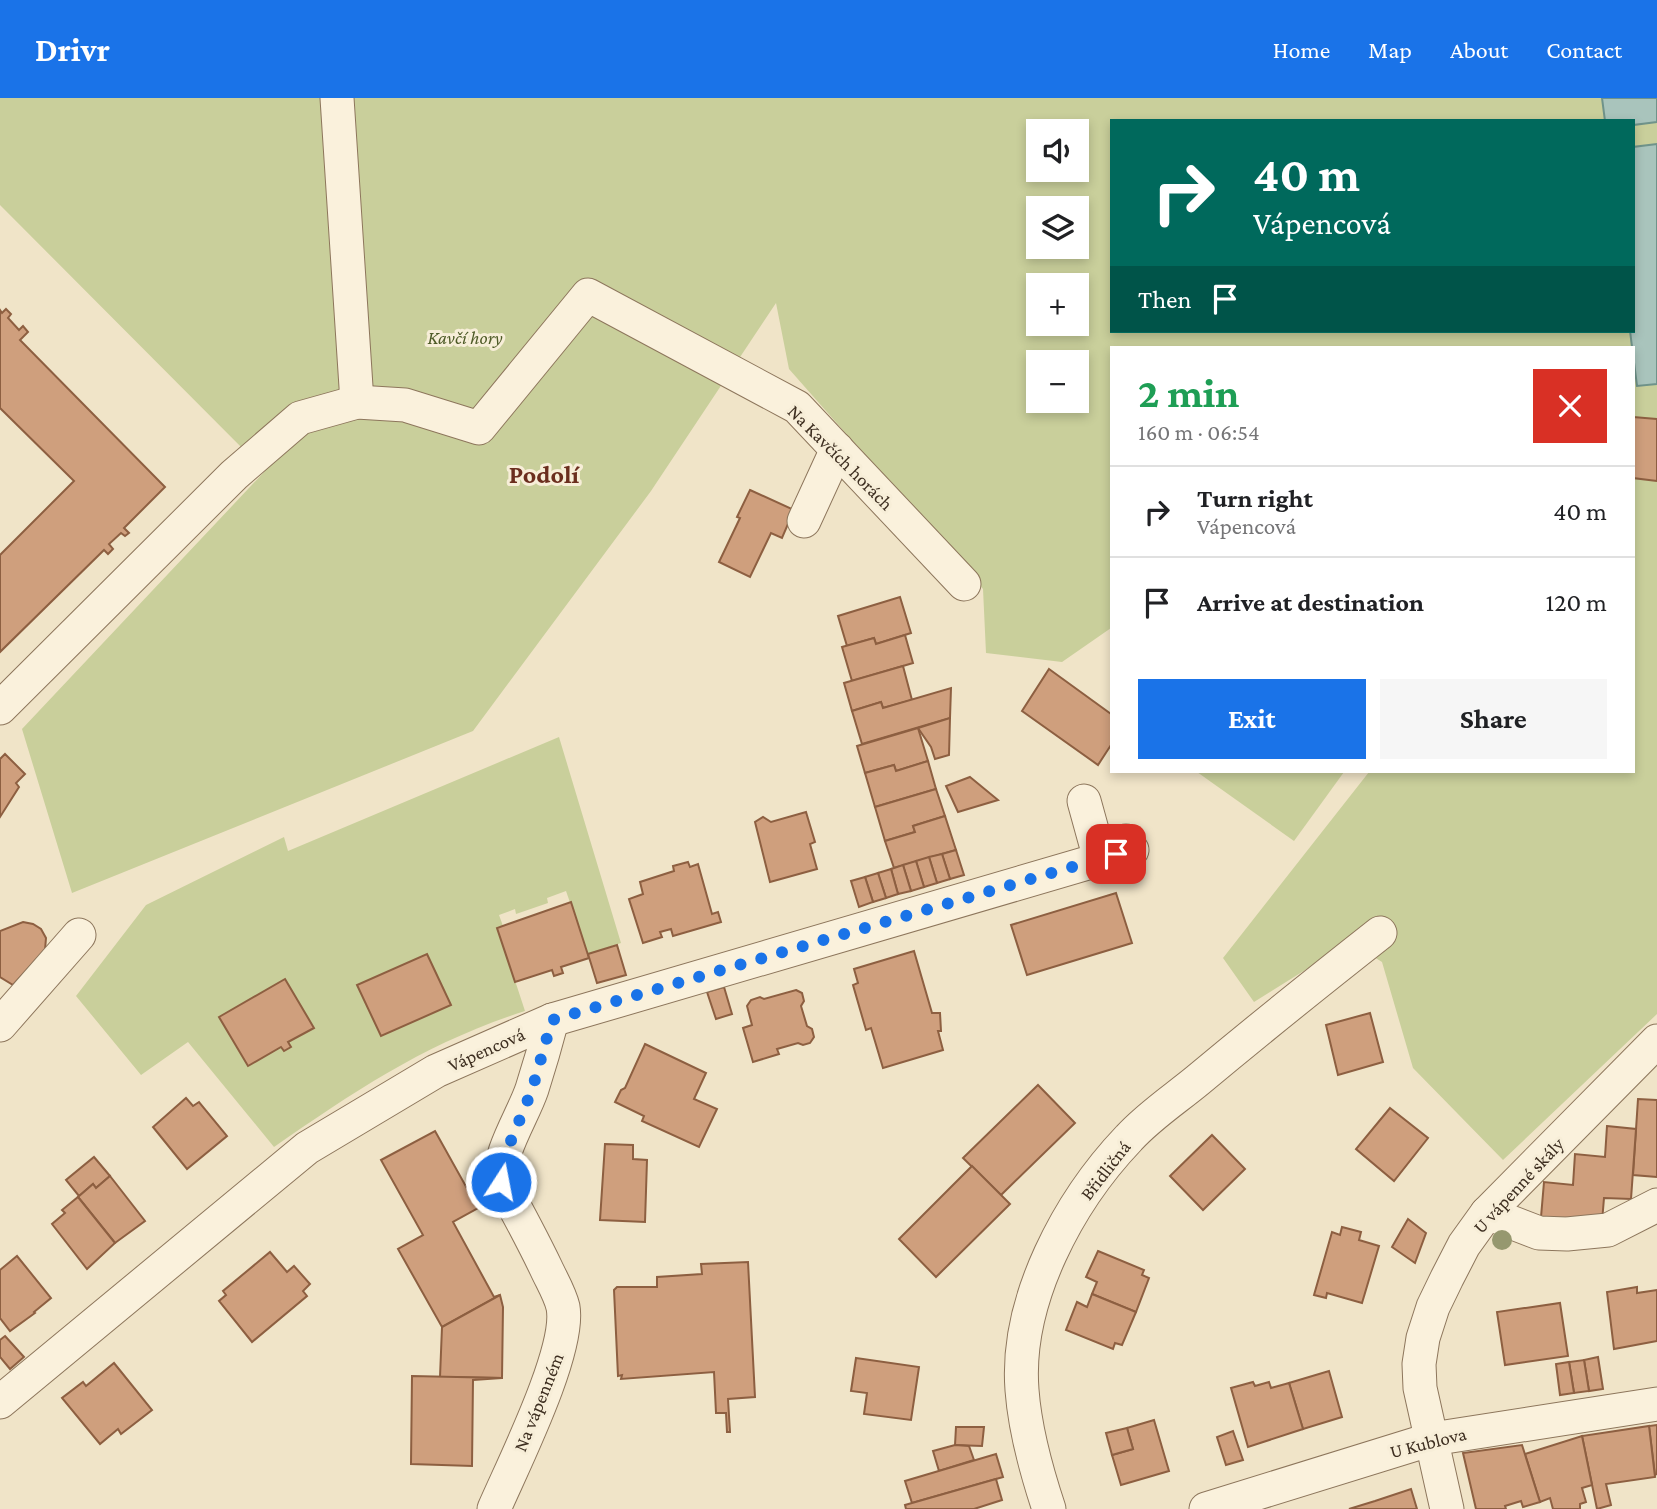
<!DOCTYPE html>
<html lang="en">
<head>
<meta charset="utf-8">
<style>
  body { margin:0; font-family:"Crimson Pro",serif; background:#f6f6f6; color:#202124; height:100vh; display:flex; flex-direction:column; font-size:26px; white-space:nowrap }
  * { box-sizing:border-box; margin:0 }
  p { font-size:23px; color:#757577 }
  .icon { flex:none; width:38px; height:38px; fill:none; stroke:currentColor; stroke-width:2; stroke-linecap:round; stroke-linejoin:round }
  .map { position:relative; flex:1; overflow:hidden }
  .panel { position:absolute; left:1110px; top:248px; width:525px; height:427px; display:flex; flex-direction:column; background:#fff; border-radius:0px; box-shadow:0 4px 10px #0003 }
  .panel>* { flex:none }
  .banner { position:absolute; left:1110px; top:21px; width:525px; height:214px; border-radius:0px; box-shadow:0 4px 10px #0003; background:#00695c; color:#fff; overflow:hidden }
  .buttons { position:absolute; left:1026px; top:21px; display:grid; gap:14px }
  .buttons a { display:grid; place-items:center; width:63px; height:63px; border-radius:0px; background:#fff; box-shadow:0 4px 10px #0003; font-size:35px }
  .pin { position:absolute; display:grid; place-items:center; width:60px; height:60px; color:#fff; margin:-30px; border-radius:14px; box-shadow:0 4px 10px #0006 }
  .me { position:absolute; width:77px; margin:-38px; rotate:11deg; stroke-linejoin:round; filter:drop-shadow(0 0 5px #0008) }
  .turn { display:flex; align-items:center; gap:24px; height:147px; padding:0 28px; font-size:32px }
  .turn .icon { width:91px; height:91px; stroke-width:2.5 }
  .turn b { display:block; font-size:49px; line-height:60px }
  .then { display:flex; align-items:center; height:66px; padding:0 28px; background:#0003; gap:14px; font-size:26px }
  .round { display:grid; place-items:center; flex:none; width:74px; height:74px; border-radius:0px; background:#f6f6f6 }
  .headline { display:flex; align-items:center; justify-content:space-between; height:119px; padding:0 28px }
  h1 { font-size:42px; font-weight:700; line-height:52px; color:#1e9e55 }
  .button { display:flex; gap:14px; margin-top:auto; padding:14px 28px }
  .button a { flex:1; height:80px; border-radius:0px; background:#1a73e8; color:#fff; font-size:28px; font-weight:700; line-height:80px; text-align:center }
  .button a+a { background:#f6f6f6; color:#202124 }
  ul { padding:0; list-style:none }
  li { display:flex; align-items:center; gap:21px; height:91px; padding:0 28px; border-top:2px solid #e0e0e0 }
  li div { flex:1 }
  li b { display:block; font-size:26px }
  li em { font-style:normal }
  header { display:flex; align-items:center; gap:42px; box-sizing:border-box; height:98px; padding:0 35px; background:#1a73e8; color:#fff }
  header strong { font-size:33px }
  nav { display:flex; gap:38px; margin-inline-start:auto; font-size:24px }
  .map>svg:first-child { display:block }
</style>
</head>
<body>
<header>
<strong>Drivr</strong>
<nav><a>Home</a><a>Map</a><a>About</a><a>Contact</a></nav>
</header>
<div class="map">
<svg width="1657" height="1411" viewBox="0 0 1657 1411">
  <rect width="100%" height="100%" fill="#f0e4c8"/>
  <g fill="#c9cf9b" fill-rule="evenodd">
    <path d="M0 0H1657V916L1503 1062 1413 970 1382 864 1350 844 1254 904 1223 860 1369 674H1633V250H1111V530L1062 564 986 555 983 491 789 271 776 205 651 393 473 633 72 795 22 631 265 373 0 107ZM1111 23H1633V233H1111ZM1038 33H1076V72H1038ZM1038 110H1076V149H1038ZM1038 187H1076V226H1038ZM1038 264H1076V303H1038Z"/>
    <path d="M559 639 621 845 588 856 566 793 547 800 548 805 516 816 515 811 499 817 503 828 498 831 525 913C426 945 358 991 274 1049L188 944 141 977 76 898 146 807 284 739 288 753ZM426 856 450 907 381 938 357 887ZM285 881 313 930 288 944 291 949 284 953 281 949 248 968 220 920Z"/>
    <polygon points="1197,674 1344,674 1294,743"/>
  </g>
  <g fill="#a9c4bc" stroke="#6f938a" stroke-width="2">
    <polygon points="1602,0 1657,0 1657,24 1633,27 1633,23 1605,23"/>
    <polygon points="1657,46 1657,286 1637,288 1630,233 1633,233 1633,49"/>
  </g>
  <g fill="#cf9f7d" stroke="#8d5f41" stroke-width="2">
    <polygon points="6,211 11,216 8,220 19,232 23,228 28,234 20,242 165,389 124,430 129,435 125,438 121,435 109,446 113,451 108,456 104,452 0,554 0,457 74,383 0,310 0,212 2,215"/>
    <polygon points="1633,319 1657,321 1657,383 1633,380"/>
    <polygon points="750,392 794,412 782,440 771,435 750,479 719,464 740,420 737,419"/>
    <polygon points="900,499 911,535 876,546 874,540 847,548 838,518"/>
    <polygon points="905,537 913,565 852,583 842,549 874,540 876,546"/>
    <polygon points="903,568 912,602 883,610 881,604 852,613 844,585"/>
    <polygon points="1049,571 1111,616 1111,647 1098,667 1022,613"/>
    <polygon points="951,590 950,620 862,646 852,613 881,604 883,610"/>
    <polygon points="950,620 949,657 935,661 931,649 918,630"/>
    <polygon points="918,630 928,663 896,673 894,667 865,675 857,648"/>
    <polygon points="5,656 25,676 16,685 19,689 0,719 0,661"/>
    <polygon points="928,663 936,691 875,709 865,675 894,667 896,673"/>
    <polygon points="970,679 998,702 958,714 946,688"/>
    <polygon points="936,691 945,718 913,728 915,734 885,743 875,709"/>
    <polygon points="806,714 815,744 810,746 817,771 770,784 755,724 763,719 771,724"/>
    <polygon points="945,718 956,752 894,770 885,743 915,734 913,728"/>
    <polygon points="956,752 964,777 950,781 942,756"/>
    <polygon points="942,756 950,781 937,785 929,759"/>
    <polygon points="929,759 937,785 924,789 916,763"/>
    <polygon points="916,763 924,789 911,793 903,767"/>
    <polygon points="688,764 690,769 698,766 712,816 718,814 721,824 673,838 671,831 660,834 662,839 643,845 629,801 643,796 640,784 674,773 673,768"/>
    <polygon points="903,767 911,793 898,796 891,771"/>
    <polygon points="891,771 898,796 886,800 878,775"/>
    <polygon points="878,775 886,800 873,804 865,779"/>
    <polygon points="865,779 873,804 859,809 851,783"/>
    <polygon points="1116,795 1132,845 1027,877 1011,827"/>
    <polygon points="571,804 589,860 561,869 563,875 554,878 552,872 515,884 497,830"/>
    <polygon points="23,824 33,826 41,831 46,840 45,852 13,887 0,879 0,833"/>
    <polygon points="617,847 626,877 597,885 588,856"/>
    <polygon points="914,853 932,915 940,915 941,933 938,933 943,952 883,970 871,930 866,932 853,887 858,885 854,871"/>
    <polygon points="427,856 451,907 381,938 357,887"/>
    <polygon points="285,881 314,930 288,944 291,949 284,953 281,949 248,968 219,919"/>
    <polygon points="724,889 732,916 716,921 707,894"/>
    <polygon points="796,892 802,895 804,903 801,908 807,928 812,931 814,939 810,945 803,947 798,945 777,951 779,956 753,964 743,930 752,927 747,908 751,902 760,899 764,901"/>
    <polygon points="1370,915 1383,964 1338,977 1326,927"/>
    <polygon points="645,946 706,975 694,1001 717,1011 699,1049 642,1023 644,1018 615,1004 621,992 625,990"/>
    <polygon points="1038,987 1075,1025 1001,1097 963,1060"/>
    <polygon points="186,1000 193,1008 199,1004 227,1038 187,1071 153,1029"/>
    <polygon points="1638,1001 1657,1002 1657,1079 1633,1077"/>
    <polygon points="1390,1010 1428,1040 1394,1083 1356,1051"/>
    <polygon points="1607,1028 1636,1031 1631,1101 1604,1100 1602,1124 1541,1119 1544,1084 1573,1087 1575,1056 1605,1059"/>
    <polygon points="435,1033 478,1110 453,1124 494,1199 500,1197 442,1229 398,1151 423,1137 381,1062"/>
    <polygon points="1212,1037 1245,1071 1203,1112 1170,1078"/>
    <polygon points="605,1046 633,1047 633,1061 647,1062 645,1124 600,1122"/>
    <polygon points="94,1059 110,1078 96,1090 93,1086 79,1098 66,1082"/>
    <polygon points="972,1068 1010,1106 936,1179 899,1141"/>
    <polygon points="110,1078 145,1123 115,1145 78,1099 93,1086 96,1090"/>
    <polygon points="78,1099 115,1145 87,1171 52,1126 65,1115 62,1112"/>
    <polygon points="1408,1121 1426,1135 1415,1165 1392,1149"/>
    <polygon points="1342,1129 1361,1134 1359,1142 1379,1148 1362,1205 1327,1195 1326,1200 1314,1197 1332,1134 1340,1137"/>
    <polygon points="1098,1153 1144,1172 1142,1177 1149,1180 1136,1214 1092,1196 1097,1184 1086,1179"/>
    <polygon points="270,1154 287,1174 294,1168 310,1186 303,1193 307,1198 252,1244 219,1203 226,1197 223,1193"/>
    <polygon points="17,1158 51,1200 34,1214 35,1215 10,1233 0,1220 0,1172"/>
    <polygon points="748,1164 755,1299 728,1301 730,1334 727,1334 726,1315 716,1315 714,1274 621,1281 622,1277 618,1278 614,1192 617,1189 657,1189 657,1179 702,1176 701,1166"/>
    <polygon points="1637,1189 1637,1195 1657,1192 1657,1243 1614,1251 1607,1194"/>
    <polygon points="1092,1196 1136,1214 1122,1247 1115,1245 1113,1251 1066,1232 1077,1204 1087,1209"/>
    <polygon points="500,1197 503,1209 502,1280 440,1279 442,1229"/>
    <polygon points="1560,1205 1568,1258 1505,1267 1497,1214"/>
    <polygon points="5,1238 24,1259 10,1271 0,1259 0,1242"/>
    <polygon points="1598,1259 1603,1291 1589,1293 1584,1262"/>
    <polygon points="856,1260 919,1269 911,1322 864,1316 867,1295 851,1293"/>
    <polygon points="1584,1262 1589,1293 1574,1295 1569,1264"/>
    <polygon points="1569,1264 1574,1295 1560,1297 1556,1266"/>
    <polygon points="114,1265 152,1312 121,1336 118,1331 100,1346 62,1300 83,1284 86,1288"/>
    <polygon points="1329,1273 1342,1319 1303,1331 1289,1285"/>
    <polygon points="412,1278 502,1280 473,1282 472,1368 411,1366"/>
    <polygon points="1253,1284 1255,1288 1269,1284 1271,1290 1289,1285 1303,1331 1248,1349 1231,1290"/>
    <polygon points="1154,1322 1169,1373 1121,1387 1112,1357 1133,1351 1127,1330"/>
    <polygon points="1657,1327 1657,1376 1655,1377 1649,1328"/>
    <polygon points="1649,1328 1655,1379 1606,1386 1611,1407 1597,1411 1582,1338"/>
    <polygon points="956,1329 984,1329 982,1348 955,1347"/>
    <polygon points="1127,1330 1133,1351 1112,1357 1106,1335"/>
    <polygon points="1233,1333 1243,1362 1226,1367 1217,1339"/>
    <polygon points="1582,1338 1592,1387 1582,1390 1586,1404 1580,1406 1580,1411 1553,1411 1550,1400 1540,1404 1525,1356"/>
    <polygon points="955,1347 969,1348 974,1362 939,1373 933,1353"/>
    <polygon points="1522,1347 1540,1404 1523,1409 1521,1403 1505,1408 1506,1411 1476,1411 1463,1355"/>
    <polygon points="996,1356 1003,1379 912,1405 905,1383"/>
    <polygon points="996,1381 1002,1402 974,1411 906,1411 905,1407"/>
    <polygon points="1411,1391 1417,1411 1349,1411 1375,1403"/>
  </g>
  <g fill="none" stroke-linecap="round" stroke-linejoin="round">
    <g stroke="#8d765c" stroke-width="35">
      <g id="minor">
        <polyline points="337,0 357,304"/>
        <polyline points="804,423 837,351"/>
        <polyline points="0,610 234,377 300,320 357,304 405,307 479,330 588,197 797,309 964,486"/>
        <polyline points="1084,703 1100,761"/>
        <polyline points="0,927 79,837"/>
        <polyline points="1487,1115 1539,1135 1567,1136 1608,1132 1657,1107"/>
        <polyline points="0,1304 307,1050 436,973 552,922 1132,752 1126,743"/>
        <path d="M494 1411C513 1367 571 1252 563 1209 560 1196 552 1183 546 1170 532 1141 517 1113 501 1084 497 1056 523 1018 532 991 539 969 546 945 552 922"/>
        <path d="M1049 1411C1036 1372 1025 1333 1022 1292 1015 1202 1069 1103 1129 1040 1149 1018 1175 1001 1198 982 1258 932 1319 883 1380 835"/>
        <polyline points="1206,1411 1432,1341 1657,1306"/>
        <polyline points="1447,1411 1420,1290 1419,1266 1423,1240 1433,1209 1447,1180 1464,1147 1487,1115 1657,943"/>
      </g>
    </g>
    <use href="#minor" stroke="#faf1dc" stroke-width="33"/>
  </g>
  <circle fill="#96986f" cx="1502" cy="1142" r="10"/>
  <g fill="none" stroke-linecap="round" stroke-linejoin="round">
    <polyline stroke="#1a73e8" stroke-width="12" stroke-dasharray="0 21.6" points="501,1084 503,1062 532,992 552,922 1116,756"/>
  </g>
  <g text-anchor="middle" stroke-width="6" stroke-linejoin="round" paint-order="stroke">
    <g font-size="19" font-style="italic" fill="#4d5a26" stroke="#f7eed8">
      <text x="465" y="246">Kavčí hory</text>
    </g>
    <g font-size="19" fill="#3d2e20" stroke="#f7eed8">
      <text transform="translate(841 359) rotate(45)" y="7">Na Kavčích horách</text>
      <text transform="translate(486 951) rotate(-24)" y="7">Vápencová</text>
      <text transform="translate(1105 1072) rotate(-52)" y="7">Břidličná</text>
      <text transform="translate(1518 1087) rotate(-47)" y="7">U vápenné skály</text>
      <text transform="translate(538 1304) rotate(-68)" y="7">Na vápenném</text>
      <text transform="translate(1428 1344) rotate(-14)" y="7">U Kublova</text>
    </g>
    <g font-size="26" font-weight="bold" fill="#6b2e1e" stroke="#f7eed8">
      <text x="544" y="385">Podolí</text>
    </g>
  </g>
</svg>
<div class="buttons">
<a><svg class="icon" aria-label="sound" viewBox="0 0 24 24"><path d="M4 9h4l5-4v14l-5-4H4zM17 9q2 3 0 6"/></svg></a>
<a><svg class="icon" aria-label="layers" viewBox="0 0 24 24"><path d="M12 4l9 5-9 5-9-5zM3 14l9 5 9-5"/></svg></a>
<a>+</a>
<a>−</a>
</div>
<div class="pin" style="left:1116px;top:756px;background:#d93025"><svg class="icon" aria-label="arrive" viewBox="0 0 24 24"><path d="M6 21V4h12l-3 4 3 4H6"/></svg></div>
<svg class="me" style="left:501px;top:1084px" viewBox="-20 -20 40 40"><circle r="17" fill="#1a73e8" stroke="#fff" stroke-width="3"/><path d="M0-11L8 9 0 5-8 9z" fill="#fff"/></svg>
<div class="banner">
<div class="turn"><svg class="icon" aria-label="right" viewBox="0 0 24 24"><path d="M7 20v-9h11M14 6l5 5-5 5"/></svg><div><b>40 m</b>Vápencová</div></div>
<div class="then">Then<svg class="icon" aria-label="arrive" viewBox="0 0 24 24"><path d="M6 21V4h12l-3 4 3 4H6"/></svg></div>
</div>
<section class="panel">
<div class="headline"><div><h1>2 min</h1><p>160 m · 06:54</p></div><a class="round" style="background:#d93025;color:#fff"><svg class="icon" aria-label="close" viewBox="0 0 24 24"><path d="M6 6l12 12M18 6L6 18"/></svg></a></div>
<ul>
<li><svg class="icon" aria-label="right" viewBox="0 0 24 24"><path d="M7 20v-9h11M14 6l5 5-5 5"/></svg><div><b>Turn right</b><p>Vápencová</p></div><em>40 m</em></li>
<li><svg class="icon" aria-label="arrive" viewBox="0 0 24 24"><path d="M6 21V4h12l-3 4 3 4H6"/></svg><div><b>Arrive at destination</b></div><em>120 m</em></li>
</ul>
<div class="button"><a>Exit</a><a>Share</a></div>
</section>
</div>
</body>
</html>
